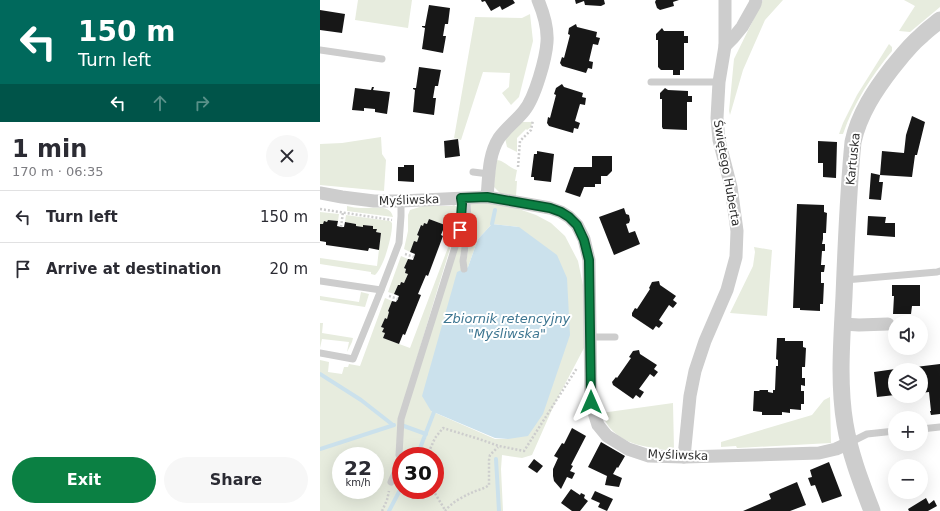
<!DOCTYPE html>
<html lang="en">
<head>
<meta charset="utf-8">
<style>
  body { margin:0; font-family:"DejaVu Sans",sans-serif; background:#f7f7f7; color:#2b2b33; height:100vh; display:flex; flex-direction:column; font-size:15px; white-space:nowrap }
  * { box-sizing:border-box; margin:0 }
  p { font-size:13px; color:#7c7c81 }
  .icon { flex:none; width:22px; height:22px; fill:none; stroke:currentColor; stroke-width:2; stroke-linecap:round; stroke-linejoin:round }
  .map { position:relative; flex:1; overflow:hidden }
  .panel { display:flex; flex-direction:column; background:#fff; width:320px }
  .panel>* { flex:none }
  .banner { background:#00695c; color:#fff; overflow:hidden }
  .fabs { position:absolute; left:568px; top:315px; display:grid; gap:8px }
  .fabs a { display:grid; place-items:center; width:40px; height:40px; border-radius:50%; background:#fff; box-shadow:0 4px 16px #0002; font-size:20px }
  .speed { position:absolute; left:12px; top:447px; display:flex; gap:8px; font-size:20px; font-weight:700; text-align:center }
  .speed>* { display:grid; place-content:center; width:52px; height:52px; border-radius:50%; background:#fff; box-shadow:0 4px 16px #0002; line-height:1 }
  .speed small { font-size:10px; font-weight:400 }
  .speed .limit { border:6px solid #d22; background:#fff; color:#111 }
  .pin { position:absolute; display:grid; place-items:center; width:34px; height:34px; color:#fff; margin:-17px; border-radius:8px; box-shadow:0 2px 6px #0006 }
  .me { position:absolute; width:44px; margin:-22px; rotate:0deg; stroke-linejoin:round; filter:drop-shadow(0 0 3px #0008) }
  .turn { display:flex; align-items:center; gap:14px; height:84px; padding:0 12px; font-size:18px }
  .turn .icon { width:52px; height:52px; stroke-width:2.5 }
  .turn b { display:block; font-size:28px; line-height:34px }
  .lanes { display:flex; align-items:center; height:38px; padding:0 12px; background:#0003; justify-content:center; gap:20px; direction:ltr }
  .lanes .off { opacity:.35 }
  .round { display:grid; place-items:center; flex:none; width:42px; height:42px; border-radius:21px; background:#f7f7f7 }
  .summary { display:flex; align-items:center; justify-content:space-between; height:68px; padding:0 12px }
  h1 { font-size:24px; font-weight:700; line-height:30px }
  .cta { display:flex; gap:8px; margin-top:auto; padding:8px 12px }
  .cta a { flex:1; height:46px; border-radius:24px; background:#0b8043; color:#fff; font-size:16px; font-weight:700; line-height:46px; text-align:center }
  .cta a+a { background:#f7f7f7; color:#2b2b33 }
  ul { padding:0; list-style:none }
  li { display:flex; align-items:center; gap:12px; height:52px; padding:0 12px; border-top:1px solid #e1e1e2 }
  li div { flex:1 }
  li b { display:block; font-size:15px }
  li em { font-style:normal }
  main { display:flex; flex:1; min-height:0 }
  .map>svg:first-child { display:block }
</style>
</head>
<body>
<main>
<section class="panel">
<div class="banner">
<div class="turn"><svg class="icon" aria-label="left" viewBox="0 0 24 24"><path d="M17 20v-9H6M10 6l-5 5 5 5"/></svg><div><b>150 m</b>Turn left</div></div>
<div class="lanes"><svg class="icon" aria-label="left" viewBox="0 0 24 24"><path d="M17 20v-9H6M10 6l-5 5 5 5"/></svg><svg class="icon off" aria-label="ahead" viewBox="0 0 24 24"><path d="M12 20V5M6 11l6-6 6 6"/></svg><svg class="icon off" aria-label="right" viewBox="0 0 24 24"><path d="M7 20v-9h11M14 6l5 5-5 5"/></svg></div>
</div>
<div class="summary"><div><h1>1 min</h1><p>170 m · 06:35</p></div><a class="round"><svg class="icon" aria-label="close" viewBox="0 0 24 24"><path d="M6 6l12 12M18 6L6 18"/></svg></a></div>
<ul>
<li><svg class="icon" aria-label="left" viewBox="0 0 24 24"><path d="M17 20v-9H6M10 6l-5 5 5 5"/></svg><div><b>Turn left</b></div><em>150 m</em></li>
<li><svg class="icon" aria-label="arrive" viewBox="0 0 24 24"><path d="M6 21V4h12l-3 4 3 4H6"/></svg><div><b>Arrive at destination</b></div><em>20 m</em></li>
</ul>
<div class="cta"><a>Exit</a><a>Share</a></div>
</section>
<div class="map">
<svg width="620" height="511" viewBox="0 0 620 511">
  <rect width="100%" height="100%" fill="#fff"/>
  <g fill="#e7ecde" fill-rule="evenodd">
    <polygon points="38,0 92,0 88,28 35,20"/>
    <polygon points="443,0 463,0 445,20 423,70 410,115 409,111 414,59"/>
    <polygon points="584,0 620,0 620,7 590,32 579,31 595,6"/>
    <polygon points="210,14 213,41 199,97 191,105 182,93 189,87 190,73 163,72 141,140 134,138 155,17 202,18"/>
    <path d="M569 44 572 47V51C552 75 533 104 523 134H519L523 123 537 95Z"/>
    <polygon points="202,122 212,122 211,127 207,130 206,129 197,138 197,152 187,147 185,138"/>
    <polygon points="61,137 62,154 66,160 64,191 0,185 0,144 22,143"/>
    <path d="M176 160C184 160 189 168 197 170L195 181H197L196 196 180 193 174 187Z"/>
    <path d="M151 203H166L196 208 216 215 231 223 245 236 258 261 265 295 264 348 234 405 212 455 202 458 182 455 181 469 183 511H0V360L9 362 8 372 22 374 24 367H28L29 364 40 366 65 298 72 301 68 311 69 312 67 319 65 318 61 327 64 328 62 332 65 333 63 338 90 348 135 229 109 219 107 224 104 223 103 226H100L97 235 99 236 97 242H94L90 252 84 249 88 231V215L90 210 103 206H132L134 205 137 207 138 211 136 229 117 291 81 411 145 212C145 218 146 225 145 231 145 243 136 258 142 270L111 411 175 439H188L199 227 172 224 158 239 148 267 145 268 151 234ZM21 456H55V490H21ZM81 456H115V490H81Z"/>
    <path d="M27 206C32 207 36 208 41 208 51 209 70 203 73 217L27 211Z"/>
    <polygon points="0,212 19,214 18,221 8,220 7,222 4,222 3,224 0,224"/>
    <path d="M26 215 70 221 72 223C73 234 64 267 55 275L51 274V272L0 264V258L57 266 61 233 56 232 57 229H53V226L43 225V227L36 226V224L25 222Z"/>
    <polygon points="434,247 452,250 447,316 410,313 433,266 435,252"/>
    <polygon points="81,256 88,259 84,268 86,269 85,273 88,274 84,283 81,282 80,285 78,285 74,294 68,292"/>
    <polygon points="41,292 49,294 45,307 0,300 0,296 39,302"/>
    <polygon points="0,323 3,323 2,333 33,338 32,342 27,352 29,342 2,339 0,348"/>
    <polygon points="510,397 511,443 417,448 416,446 401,447 401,442 492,415 504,400"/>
    <path d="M353 403 354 450C347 451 341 449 335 448 317 446 301 441 289 427 286 423 284 418 281 413Z"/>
  </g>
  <polygon fill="#cbe1ec" points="172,224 199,227 237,255 247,278 250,335 223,414 208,436 188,439 175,438 111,411 102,396 137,272 148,267 158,239"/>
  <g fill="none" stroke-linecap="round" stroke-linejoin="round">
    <g stroke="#cbe1ec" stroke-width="4">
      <polyline points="172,224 175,210"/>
      <polyline points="0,374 41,400 73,425"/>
      <polyline points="84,426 106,434"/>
      <polyline points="0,449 74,425"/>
      <polyline points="97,456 114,412"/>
      <polyline points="176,459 179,511"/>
      <polyline points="69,511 81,488"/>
    </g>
  </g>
  <g fill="#171717">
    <polygon points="161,0 193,0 195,3 182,10 180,6 171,11 165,1 162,2"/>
    <polygon points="255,0 284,0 285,4 281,6 265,5 264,1 256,4"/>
    <polygon points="336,0 359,0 353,2 354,6 340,10 337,8 335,2"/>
    <polygon points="109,5 130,8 128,24 125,24 123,36 126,36 123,53 102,49 105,28 102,27 102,26 105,26"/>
    <polygon points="0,10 25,14 22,33 0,30"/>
    <polygon points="256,24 257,27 277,32 276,37 280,38 278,45 273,44 269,61 273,62 272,69 268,68 266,73 242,66 240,63 242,57 244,58 250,35 248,34 249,28"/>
    <polygon points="342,28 344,31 364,31 364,36 368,36 368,43 364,43 364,70 360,70 360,75 353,75 353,70 341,70 338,67 338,40 336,40 336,34"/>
    <polygon points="99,67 121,70 118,86 115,86 113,98 116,98 114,115 93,112 95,90 93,89 93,88 96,88"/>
    <polygon points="242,84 244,87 263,93 262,97 266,98 265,105 260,104 255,121 260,123 258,129 254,128 253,133 229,126 227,123 228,117 230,118 236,95 234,94 236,88"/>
    <polygon points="52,87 54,87 53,90 70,92 67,114 55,112 55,109 44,108 44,111 32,110 35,88 51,90"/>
    <polygon points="345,88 348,90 368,91 368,96 372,96 372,102 367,102 367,130 343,129 342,127 342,99 340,99 340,93"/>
    <polygon points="592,116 605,122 597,155 595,155 592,177 560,175 562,151 584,153 586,135"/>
    <polygon points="138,139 140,156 125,158 124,141"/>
    <polygon points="498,141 517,142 516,178 503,177 503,163 498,163"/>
    <polygon points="217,151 234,154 231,182 214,180 214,177 211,177 214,154 217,154"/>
    <polygon points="272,156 292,156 292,171 287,176 281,176 281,184 275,184 275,187 264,187 260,197 245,192 254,167 272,167"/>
    <polygon points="84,165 94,165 94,182 78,181 78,167 84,167"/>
    <polygon points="551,173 560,175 559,182 563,182 561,200 549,199"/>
    <polygon points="477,204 504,205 504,212 507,213 506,233 503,233 503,239 502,244 505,244 505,251 502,251 501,265 505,265 504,272 501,272 501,283 504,283 503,304 500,304 500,311 480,310 480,308 473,308"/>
    <polygon points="304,208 306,214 309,215 310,220 309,223 306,224 309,233 315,231 320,244 294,255 279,217"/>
    <polygon points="548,216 566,217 565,223 575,223 575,237 547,235"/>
    <polygon points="109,219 125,225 121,235 123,236 108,276 106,275 98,294 101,295 85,335 83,334 79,344 63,338 65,333 62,332 64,328 61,327 65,318 67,319 69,312 68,311 72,301 76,302 79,296 74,294 78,285 80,285 81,282 84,283 88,274 85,273 86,269 84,268 88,259 93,260 95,254 90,252 94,241 97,242 99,236 97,235 101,225 103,226 104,223 107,224"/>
    <polygon points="8,220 18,221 17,226 21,227 24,227 25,222 36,224 36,226 43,227 43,225 53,226 53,229 57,229 56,232 61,233 59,250 49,248 48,251 6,245 6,242 0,241 0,224 3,224 4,221 7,222"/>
    <polygon points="339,281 340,285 356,296 353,300 357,303 353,308 349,305 339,320 343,323 339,328 336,326 333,330 312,316 312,313 315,308 317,309 330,289 329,288 332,282"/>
    <polygon points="572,285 600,285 600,306 592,306 591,314 573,314 574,296 572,296"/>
    <polygon points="457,338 465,338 465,341 483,341 483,347 486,348 485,367 482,367 482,378 485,378 485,386 481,385 481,391 484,391 484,404 481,404 481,410 470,409 470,413 462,412 462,415 442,415 442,412 433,411 434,391 439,391 440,390 448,390 448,392 453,393 453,390 455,390 456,366 458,366 458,360 456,359"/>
    <polygon points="319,350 320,354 337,365 334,369 338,372 334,377 330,374 319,389 324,392 320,398 316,395 313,399 293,385 292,382 296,377 297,378 311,358 309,357 313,351"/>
    <polygon points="620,364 620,414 611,415 610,411 611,411 609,392 601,393 601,370 579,370 579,369"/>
    <polygon points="575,369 575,395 557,397 554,372"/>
    <polygon points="252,428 266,436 251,465 253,466 250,471 255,473 252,479 247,477 241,489 234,481 233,476 233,469 238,458 234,456 242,443 244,444"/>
    <polygon points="281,442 305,456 298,468 297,467 293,474 302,478 299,487 285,485 287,476 268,467"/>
    <polygon points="214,459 223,466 217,473 208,467"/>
    <polygon points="509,462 522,496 502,503 495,485 491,486 488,478 492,477 490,470"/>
    <polygon points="477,482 486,505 470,511 423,511 451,499 449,494"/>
    <polygon points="251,489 260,495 261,493 265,495 264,498 268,501 260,511 252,511 241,503"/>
    <polygon points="275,491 293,499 287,511 278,507 280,503 271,499"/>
    <polygon points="606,498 609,504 614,500 617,506 608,511 589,511 588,509"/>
  </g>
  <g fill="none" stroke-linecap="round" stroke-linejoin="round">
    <g stroke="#cdcdcd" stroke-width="2.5" stroke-dasharray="2 2" stroke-linecap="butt">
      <polyline points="198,167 200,141 211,130 213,120"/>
      <polyline points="0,209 72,220"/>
      <polyline points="21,227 23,212"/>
      <polyline points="85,254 94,257"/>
      <polyline points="69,296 78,299"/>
      <polyline points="107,456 115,438 123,428 159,439 179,446 204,451 257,368"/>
      <polyline points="113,490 125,510"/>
      <polyline points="62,511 67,500 69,491"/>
      <path d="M125 511C131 503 142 497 151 493 157 490 164 489 169 485V460L170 455 178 447"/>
    </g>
    <g stroke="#cdcdcd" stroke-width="7">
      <polyline points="0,50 62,59"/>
      <polyline points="331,82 399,82"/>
      <polyline points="153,172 169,174"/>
      <polyline points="144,269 143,261 148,226 147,198"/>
      <polyline points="525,280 617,272 620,271"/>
      <polyline points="0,281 61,290"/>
      <polyline points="270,337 295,337"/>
      <polyline points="0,353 33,359 61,290 79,243 81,216 81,201"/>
      <polyline points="601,429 620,427"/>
      <polyline points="529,443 547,434 575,431"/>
      <polyline points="81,459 79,455 81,419 140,231 142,204 141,198"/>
      <polyline points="71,482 81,460"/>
    </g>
    <g stroke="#cdcdcd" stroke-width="13">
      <polyline points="405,46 413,38 422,27 435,4 436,0"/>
      <polyline points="0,193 22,197 54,201 81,201 167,197 230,208 241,212 249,217 257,225 264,239 269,260 271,403 278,425 287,436 308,449 329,456 364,457 499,453 516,449 529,443"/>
      <path d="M167 197C169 177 168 155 179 138 186 128 197 120 204 111 215 98 226 58 227 42 228 29 223 12 218 0"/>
      <polyline points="523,324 539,325 568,324"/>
      <polyline points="364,457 370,396 375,371 385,341 407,290 416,257 417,231 411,187 399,140 397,118 399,82 405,46 405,0"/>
    </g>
    <path stroke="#cdcdcd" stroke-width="17" d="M552 511C541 482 530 454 525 424 518 382 522 338 524 296 526 245 528 193 533 142 539 114 555 90 572 68 581 57 590 45 601 36 607 30 614 25 620 20"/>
  </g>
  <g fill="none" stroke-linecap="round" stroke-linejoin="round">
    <g stroke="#07532c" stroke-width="10">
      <polyline id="route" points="140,230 142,204 141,198 167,197 230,208 241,212 249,217 257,225 264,240 269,260 271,402"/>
    </g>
    <use href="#route" stroke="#0b8043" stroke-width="7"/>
  </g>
  <g text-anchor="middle" stroke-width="4" stroke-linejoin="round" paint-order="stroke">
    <g font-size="12" fill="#303030" stroke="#fff">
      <text transform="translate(533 159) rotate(-84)" y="4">Kartuska</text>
      <text transform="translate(407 173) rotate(80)" y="4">Świętego Huberta</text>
      <text transform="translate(89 200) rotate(-2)" y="4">Myśliwska</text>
      <text transform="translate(358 455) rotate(2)" y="4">Myśliwska</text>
    </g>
    <g font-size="13" font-style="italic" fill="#3e7691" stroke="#fff">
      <text x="187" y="323">Zbiornik retencyjny<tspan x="187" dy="15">"Myśliwska"</tspan></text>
    </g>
  </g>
</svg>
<div class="fabs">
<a><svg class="icon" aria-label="sound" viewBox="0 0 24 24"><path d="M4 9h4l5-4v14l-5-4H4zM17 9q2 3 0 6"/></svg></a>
<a><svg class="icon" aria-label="layers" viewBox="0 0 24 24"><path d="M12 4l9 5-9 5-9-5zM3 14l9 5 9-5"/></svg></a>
<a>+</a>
<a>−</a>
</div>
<div class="speed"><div>22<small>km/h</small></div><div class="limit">30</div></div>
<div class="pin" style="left:140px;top:230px;background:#d93025"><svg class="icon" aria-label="arrive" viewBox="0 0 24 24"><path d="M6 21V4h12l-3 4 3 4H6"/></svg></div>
<svg class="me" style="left:271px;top:402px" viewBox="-20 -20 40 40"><path d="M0-17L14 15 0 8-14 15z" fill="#0b8043" stroke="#fff" stroke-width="4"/></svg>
</div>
</main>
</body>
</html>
